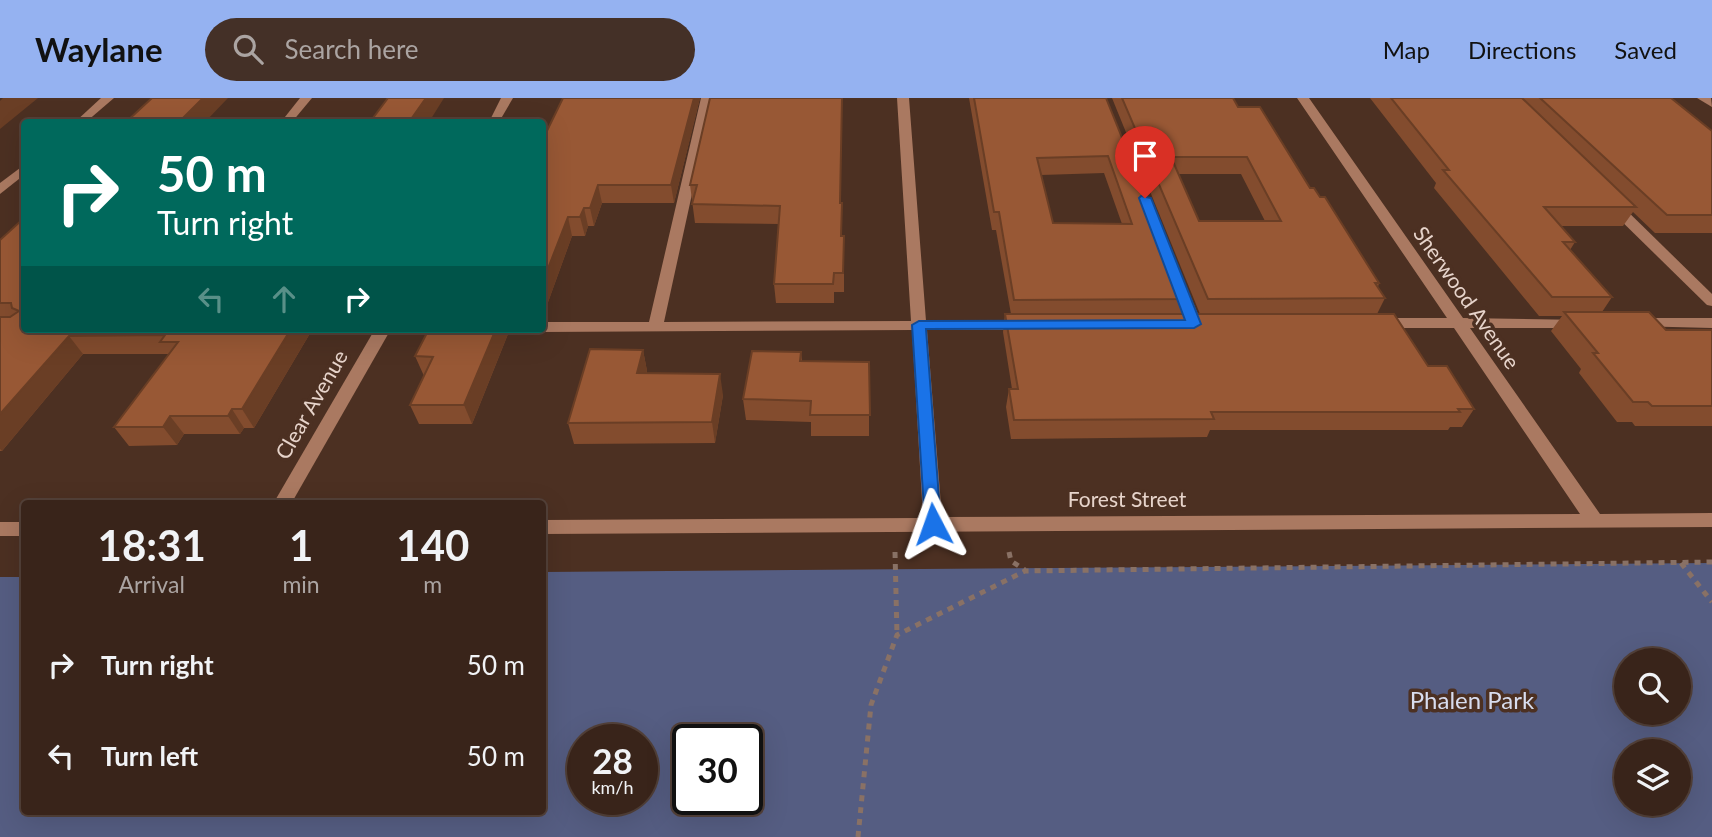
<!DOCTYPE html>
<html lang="en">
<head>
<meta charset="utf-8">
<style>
  body { margin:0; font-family:Lato,sans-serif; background:#443027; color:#f1f3f6; height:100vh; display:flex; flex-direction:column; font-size:26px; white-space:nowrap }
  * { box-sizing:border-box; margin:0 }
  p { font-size:23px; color:#aba4a2 }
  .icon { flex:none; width:38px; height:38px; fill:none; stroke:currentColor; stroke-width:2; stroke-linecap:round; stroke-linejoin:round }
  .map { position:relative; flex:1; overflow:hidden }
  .sheet { position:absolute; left:21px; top:402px; width:525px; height:315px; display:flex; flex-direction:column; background:#39241a; border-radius:7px; box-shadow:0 7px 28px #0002,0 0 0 2px #534139 }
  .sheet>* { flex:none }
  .banner { position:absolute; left:21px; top:21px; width:525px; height:214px; border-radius:7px; box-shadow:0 7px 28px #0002,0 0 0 2px #534139; background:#00695c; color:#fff; overflow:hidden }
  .controls { position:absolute; left:1614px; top:550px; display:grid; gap:14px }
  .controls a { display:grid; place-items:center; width:77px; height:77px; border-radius:50%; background:#39241a; box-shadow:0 7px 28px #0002,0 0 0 2px #534139; font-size:35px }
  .speed { position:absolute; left:567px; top:626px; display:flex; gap:14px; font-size:35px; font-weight:700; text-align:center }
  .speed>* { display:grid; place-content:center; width:91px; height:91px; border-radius:50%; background:#39241a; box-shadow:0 7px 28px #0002,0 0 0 2px #534139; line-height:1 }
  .speed small { font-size:18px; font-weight:400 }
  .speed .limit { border:4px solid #111; border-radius:10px; background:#fff; color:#111 }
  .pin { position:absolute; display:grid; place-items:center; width:60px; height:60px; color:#fff; margin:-72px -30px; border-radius:50% 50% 50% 0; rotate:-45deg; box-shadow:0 0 7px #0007 }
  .pin .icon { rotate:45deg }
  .me { position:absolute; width:77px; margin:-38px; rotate:356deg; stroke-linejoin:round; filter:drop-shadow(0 0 5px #0008) }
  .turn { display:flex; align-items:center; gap:24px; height:147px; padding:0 21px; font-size:32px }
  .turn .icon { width:91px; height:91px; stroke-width:2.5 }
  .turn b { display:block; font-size:49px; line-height:60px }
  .lanes { display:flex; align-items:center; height:66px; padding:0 21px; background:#0003; justify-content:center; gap:35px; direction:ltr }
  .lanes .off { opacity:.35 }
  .eta { display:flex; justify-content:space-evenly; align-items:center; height:119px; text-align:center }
  .eta b { font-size:42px; font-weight:700; line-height:49px }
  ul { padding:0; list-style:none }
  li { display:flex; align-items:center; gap:21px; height:91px; padding:0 21px }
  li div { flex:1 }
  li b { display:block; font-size:26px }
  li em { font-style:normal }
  header { display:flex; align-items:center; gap:42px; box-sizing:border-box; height:98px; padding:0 35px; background:#95b2f1; color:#111 }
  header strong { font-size:33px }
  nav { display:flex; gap:38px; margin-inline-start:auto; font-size:24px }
  .search { width:490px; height:63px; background:#443027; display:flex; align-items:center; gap:18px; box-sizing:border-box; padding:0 24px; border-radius:38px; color:#aba4a2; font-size:26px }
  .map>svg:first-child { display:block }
</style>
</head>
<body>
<header>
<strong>Waylane</strong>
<div class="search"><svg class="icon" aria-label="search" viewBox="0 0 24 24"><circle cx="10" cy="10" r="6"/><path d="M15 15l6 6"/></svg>Search here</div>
<nav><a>Map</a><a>Directions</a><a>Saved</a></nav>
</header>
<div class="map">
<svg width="1712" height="739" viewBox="0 0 1712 739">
  <rect width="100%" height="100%" fill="#4c3022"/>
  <path fill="#555d82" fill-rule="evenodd" d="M1712 465V739H0V479H24V714H542L543 474ZM1626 562H1678V614H1626ZM583 642H642V702H583ZM688 642H747V702H688ZM1626 653H1678V705H1626Z"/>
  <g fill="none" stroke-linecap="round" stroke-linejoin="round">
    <g stroke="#897165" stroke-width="5" stroke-dasharray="6 6" stroke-linecap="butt">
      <polyline points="895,454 897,537"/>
      <polyline points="1009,454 1011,463 1025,472"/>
      <polyline points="1681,465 1712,504"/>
      <polyline points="858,739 871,607 897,537 1025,473 1712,464"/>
    </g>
    <g fill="#aa7961" fill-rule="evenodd">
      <polygon points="101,0 114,0 86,24 75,24"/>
      <polygon points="300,0 312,0 292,24 281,24"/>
      <polygon points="501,0 513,0 499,24 489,24"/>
      <polygon points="701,0 713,0 664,224 911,223 897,0 909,0 926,223 1025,222 1033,227 1025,232 927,232 942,419 1580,416 1454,230 1375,230 1367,225 1375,220 1447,220 1297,0 1309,0 1463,220 1583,222 1586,225 1578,230 1470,230 1600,416 1712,415 1712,429 542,436 542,422 923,420 912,232 542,234 536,231 542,231 542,224 649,224"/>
      <polygon points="1697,0 1711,0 1712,9"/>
      <polygon points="24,67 24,77 0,96 0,85"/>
      <polygon points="1612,102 1617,103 1712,196 1712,208 1707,207 1607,109 1607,103"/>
      <polygon points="1177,179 1184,183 1202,226 1199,229 1189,229 1186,226 1170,183"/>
      <polygon points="1638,220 1712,220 1712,230 1633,228 1630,225"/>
      <polygon points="375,231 391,231 291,406 273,406"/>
      <rect x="0" y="424" width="24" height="14"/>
    </g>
  </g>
  <g fill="#834c2e" fill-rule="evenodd">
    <polygon points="700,0 674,105 602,105 594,128 588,128 585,138 572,138 547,207 542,207 542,43"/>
    <polygon points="710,0 840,105 842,138 844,138 844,194 834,194 834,205 776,205 774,186 779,126 695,125 690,87"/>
    <path d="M969 0H1106L1187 201 1182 216H1200L1112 0H1233L1238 9 1310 90 1379 185 1378 189 1385 200 1377 216 1428 268 1474 311 1462 329H1450L1448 332H1210L1207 339 1011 341 1006 309 1009 291H1012L1003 234 1005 216H1011L996 132H992ZM1104 75 1122 126 1053 125 1041 77ZM1178 76H1241L1265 123H1199Z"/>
    <polygon points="1370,0 1671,0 1712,33 1712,135 1655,135 1633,114 1623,128 1561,128 1575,144 1570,152 1612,199 1602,214 1666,232 1712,232 1712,328 1635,328 1632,324 1617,324 1579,275 1581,271 1551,233 1562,218 1539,218 1434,90 1436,85"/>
    <polygon points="0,142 24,231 312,232 254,330 244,330 240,336 184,336 177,347 129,348 114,329 169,256 83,256 2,353 0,353"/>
    <polygon points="429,231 510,231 472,326 419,326 410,307 424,278 415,258"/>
    <polygon points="643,252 647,273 647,275 723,297 715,345 574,346 568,325"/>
    <polygon points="801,254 802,263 869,264 869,338 811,338 811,324 746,322 743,301"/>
  </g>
  <g fill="#6a3e25">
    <polygon points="3,0 38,0 0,31 0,3"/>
    <polygon points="203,0 228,0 205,24 179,24"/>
    <polygon points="426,0 444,0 429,24 409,24"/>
    <polygon points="694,0 700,0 674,105 671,87"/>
    <polygon points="598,87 602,105 594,128 590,110"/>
    <polygon points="584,110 588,128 585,138 580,119"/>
    <polygon points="568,119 572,138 547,207 542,191 542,186"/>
    <polygon points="291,231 311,231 312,232 254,330 242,311"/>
    <polygon points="496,231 510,231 472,326 464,307"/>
    <polygon points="69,238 83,256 2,353 0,351 0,316"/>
    <polygon points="643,252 647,273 642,296 637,275"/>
    <polygon points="720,276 723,297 715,345 712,324"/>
    <polygon points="232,311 244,330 240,336 228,318"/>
    <polygon points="170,318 184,336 177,347 163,329"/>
  </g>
  <g fill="#985835" stroke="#6a3e25" stroke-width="2" fill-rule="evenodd">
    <polygon points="152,0 203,0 179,24 126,24"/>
    <polygon points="388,0 426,0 409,24 370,24"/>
    <polygon points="563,0 694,0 671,87 598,87 590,110 584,110 580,119 568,119 542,186 542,43"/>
    <polygon points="710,0 842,0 840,105 842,105 841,138 844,138 843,175 834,175 833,186 774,186 780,108 692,106 697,87 690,87"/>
    <path d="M974 0H1106L1187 201 1014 202 999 114H994ZM1108 58 1132 126 1053 125 1037 60Z"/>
    <path d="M1122 0H1233L1238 9H1260L1310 90H1314L1320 99H1325L1379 185H1375L1385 200 1208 201ZM1171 59H1247L1281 123H1199Z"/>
    <polygon points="1391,0 1522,0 1636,109 1544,109 1575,144 1563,144 1612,199 1552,199 1443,72 1449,72"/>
    <polygon points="1540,0 1671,0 1712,33 1712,117 1667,117"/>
    <polygon points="24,120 24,231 291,231 242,311 232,311 228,318 170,318 163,329 114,329 178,244 160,244 165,237 69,238 0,316 0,219 10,219 19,213 12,210 11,205 0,205 0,142"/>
    <polygon points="1564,214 1649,214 1666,232 1712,232 1712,308 1652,308 1648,304 1633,304 1593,255 1598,255"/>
    <polygon points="1005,216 1394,216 1428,268 1447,268 1474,311 1458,311 1460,314 1211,314 1214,321 1014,322 1009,291 1018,291"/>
    <polygon points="429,231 496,231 464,307 410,307 433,259 415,258"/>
    <polygon points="590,251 643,252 637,275 720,276 712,324 568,325"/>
    <polygon points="752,253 801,254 800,263 869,264 870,317 810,317 811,303 743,301"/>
  </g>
  <polygon fill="#1a73e8" stroke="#114b97" stroke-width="2" points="1141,98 1151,100 1201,226 1194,230 926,231 941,426 939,431 927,431 925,426 912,227 919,223 1185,222 1139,100"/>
  <g text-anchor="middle" stroke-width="7" stroke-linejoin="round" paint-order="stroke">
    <g font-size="21" fill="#e7d4cb" stroke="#4c3022">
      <text transform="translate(1466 200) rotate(55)" y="7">Sherwood Avenue</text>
      <text transform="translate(312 307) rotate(-60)" y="7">Clear Avenue</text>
      <text x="1127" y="409">Forest Street</text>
    </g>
    <g font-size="24" fill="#d8ddef" stroke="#4c3022">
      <text x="1472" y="611">Phalen Park</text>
    </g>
  </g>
</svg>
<div class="controls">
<a><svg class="icon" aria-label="search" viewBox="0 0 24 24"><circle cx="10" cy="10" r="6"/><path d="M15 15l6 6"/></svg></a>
<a><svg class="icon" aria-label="layers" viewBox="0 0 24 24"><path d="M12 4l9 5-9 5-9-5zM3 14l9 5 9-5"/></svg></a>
</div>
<div class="speed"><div>28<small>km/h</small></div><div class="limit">30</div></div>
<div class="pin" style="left:1145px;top:100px;background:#d93025"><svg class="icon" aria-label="arrive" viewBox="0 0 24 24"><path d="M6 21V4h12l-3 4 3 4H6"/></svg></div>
<svg class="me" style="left:933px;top:426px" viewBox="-20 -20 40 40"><path d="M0-17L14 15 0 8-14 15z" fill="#1a73e8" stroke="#fff" stroke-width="4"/></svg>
<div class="banner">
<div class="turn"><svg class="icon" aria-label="right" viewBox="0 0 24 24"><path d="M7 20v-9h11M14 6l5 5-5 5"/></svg><div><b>50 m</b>Turn right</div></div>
<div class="lanes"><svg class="icon off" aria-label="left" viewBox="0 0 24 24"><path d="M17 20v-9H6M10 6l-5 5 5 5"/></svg><svg class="icon off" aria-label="ahead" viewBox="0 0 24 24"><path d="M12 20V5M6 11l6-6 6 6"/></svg><svg class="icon" aria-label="right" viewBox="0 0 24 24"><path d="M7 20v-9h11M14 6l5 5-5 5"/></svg></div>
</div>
<section class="sheet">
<div class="eta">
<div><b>18:31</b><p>Arrival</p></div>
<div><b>1</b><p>min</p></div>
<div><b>140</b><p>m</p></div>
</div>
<ul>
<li><svg class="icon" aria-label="right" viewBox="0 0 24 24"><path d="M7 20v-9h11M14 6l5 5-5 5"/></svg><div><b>Turn right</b></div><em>50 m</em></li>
<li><svg class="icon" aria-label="left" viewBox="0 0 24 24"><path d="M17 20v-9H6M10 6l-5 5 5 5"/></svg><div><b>Turn left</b></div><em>50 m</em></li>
</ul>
</section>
</div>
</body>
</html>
